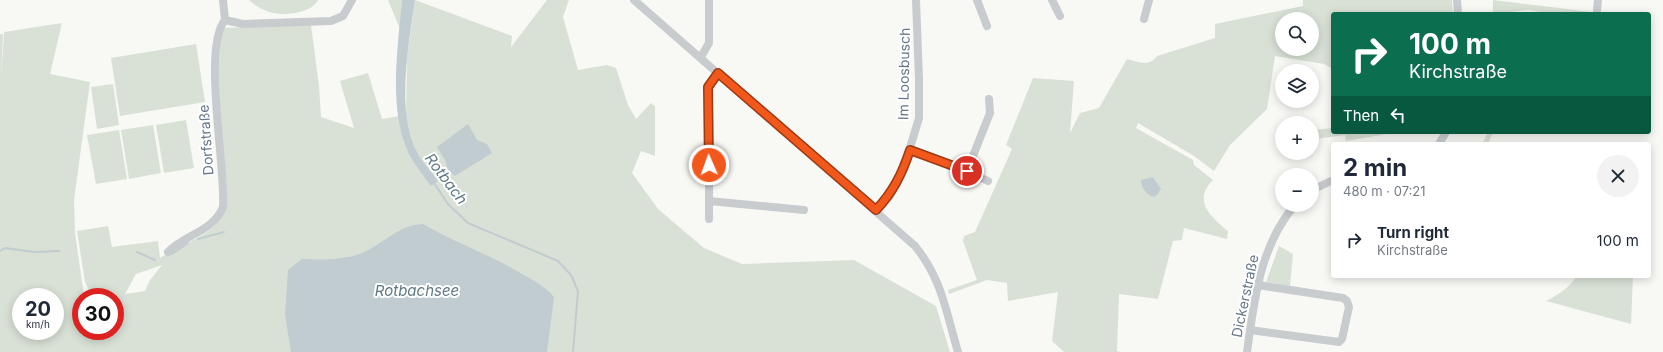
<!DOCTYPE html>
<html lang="en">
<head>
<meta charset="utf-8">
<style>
  body { margin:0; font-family:Inter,sans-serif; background:#f2f2f3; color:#1f2937; height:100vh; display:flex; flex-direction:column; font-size:15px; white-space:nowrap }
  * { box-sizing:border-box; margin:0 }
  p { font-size:13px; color:#747a83 }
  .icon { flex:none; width:22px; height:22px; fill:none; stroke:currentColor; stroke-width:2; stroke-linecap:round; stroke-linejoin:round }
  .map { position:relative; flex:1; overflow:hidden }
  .side { position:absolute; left:1331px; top:142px; width:320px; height:136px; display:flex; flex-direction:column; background:#fff; border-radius:4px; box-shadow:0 2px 10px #0003 }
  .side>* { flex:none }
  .banner { position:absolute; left:1331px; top:12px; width:320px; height:122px; border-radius:4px; box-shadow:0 2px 10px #0003; background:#0b6e4f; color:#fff; overflow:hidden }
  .buttons { position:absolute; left:1275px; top:12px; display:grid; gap:8px }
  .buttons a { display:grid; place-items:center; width:44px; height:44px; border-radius:50%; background:#fff; box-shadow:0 2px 10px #0003; font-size:20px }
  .speed { position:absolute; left:12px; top:288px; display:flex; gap:8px; font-size:20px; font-weight:700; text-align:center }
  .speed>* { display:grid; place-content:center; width:52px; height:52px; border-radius:50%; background:#fff; box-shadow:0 2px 10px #0003; line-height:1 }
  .speed small { font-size:10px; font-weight:400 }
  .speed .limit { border:6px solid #d22; background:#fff; color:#111 }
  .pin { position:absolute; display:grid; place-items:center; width:34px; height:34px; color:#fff; margin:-17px; border:2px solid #fff; border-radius:50%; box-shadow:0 1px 4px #0007 }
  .me { position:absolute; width:44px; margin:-22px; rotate:358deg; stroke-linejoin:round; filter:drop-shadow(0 0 3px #0008) }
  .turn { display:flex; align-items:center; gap:14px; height:84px; padding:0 12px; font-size:18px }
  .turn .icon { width:52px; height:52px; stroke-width:2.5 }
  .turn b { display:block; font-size:28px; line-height:34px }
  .then { display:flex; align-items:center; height:38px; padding:0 12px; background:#0003; gap:8px; font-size:15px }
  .round { display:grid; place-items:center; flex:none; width:42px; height:42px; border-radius:21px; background:#f2f2f3 }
  .headline { display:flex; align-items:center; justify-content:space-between; height:68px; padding:0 12px }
  h1 { font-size:24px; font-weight:700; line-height:30px }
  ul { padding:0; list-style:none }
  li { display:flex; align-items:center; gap:12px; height:60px; padding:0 12px }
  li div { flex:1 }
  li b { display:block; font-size:15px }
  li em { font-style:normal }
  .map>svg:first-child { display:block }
</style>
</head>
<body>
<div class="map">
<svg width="1663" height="352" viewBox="0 0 1663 352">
  <rect width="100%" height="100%" fill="#f8f8f5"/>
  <g fill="#d9e1d6" fill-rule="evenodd">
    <path d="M249 0H318C315 6 309 9 303 11 284 17 264 14 249 0Z"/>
    <polygon points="388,0 402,0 400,29"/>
    <path d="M415 0 512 36 511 47 547 0H569L563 17 578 70 607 65 616 68 628 105 636 119 651 103 655 106V156L641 151 632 173 658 209 704 248 742 264 854 260 936 306 950 352H0V34H3L1 80 4 32 62 23 50 74 90 82 74 200 75 233 84 296 91 294 85 282 77 231 108 226 112 247 158 241 160 258C189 238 227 235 227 194 224 139 214 82 222 28L311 25 319 86 321 117 354 128 340 81 368 73 382 119 406 115 407 58ZM162 265 150 280 145 291 125 294 136 274ZM21 297H55V331H21ZM81 297H115V331H81Z"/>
    <path d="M1303 0H1452L1453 14H1333V69L1324 64 1275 56 1267 109 1230 145 1214 171 1194 156 1138 123 1136 128 1193 160 1194 165 1213 180C1192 201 1211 217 1228 231L1227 239 1184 228 1182 240 1173 241 1158 299 1119 294 1117 351 1121 352H1064L1052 341 1058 292 1008 301 1007 283 987 280 949 294 948 290 977 280 963 241 964 236 975 232 1012 149 1006 145 1033 78 1074 81 1070 133 1080 113 1099 108 1127 59C1138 62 1149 67 1157 56L1215 38V24L1303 6ZM1282 19H1312V49H1282Z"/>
    <polygon points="1493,0 1592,12 1593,14 1552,14 1528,10 1493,14"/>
    <polygon points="196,44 205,102 120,116 111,58"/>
    <polygon points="113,84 119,125 97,129 91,87"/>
    <polygon points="186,120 194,168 164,173 156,125"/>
    <polygon points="153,125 161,173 129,179 121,130"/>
    <polygon points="1333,128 1333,132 1398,132 1346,141 1345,135 1315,139 1312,130"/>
    <polygon points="119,130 127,179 96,184 87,135"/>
    <polygon points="1488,132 1493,132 1488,144 1482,144"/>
    <polygon points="1279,246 1293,254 1290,286 1266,282"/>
    <path d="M1577 276H1633L1631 324 1546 301C1559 294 1569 288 1577 276Z"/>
  </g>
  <g fill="#c1ccd1">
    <path d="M402 0H415C409 43 395 114 418 154 423 163 432 172 438 181L431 186C422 173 411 161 406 147 389 103 398 46 402 0Z"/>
    <polygon points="468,124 477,140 487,144 492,153 455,176 448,171 445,160 437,147"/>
    <path d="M1153 177 1161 189 1157 195 1153 197C1146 194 1141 187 1141 180Z"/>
    <path d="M423 224C454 242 488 254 519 272 532 280 544 285 554 297L547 352H291L285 315 288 270 302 259C321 260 341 260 360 254 382 245 398 225 423 224Z"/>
  </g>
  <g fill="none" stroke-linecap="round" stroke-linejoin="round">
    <g stroke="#c1ccd1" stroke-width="2">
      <polyline points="434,183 448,204 468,223 558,261 571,275 578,291 573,352"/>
      <polyline points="198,239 224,232"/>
      <polyline points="0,251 5,248 34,252 59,251"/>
      <polyline points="137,252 155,260"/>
      <polyline points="172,254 188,243"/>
    </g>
    <g stroke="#c8cccf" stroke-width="8">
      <path d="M634 0 915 246C942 279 946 312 958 352"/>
      <polyline points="977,0 987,26"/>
      <polyline points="1052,0 1060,16"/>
      <polyline points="1457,0 1458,14"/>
      <polyline points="1597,10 1598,0"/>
      <polyline points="1144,19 1149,0"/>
      <polyline points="225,20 243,24 331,21 343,16 352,0"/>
      <polyline points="701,57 709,43 709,0"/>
      <polyline points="1439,144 1446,132"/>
      <polyline points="910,150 959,167 988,181"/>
      <polyline points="967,171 990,113 989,99"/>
      <polyline points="1312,190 1333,180"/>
      <polyline points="709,201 804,210"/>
      <polyline points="876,210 890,196 903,171 919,118 919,79 916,0"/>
      <polyline points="709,219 709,87 718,73"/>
      <path d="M168 252C185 234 213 232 223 207 226 167 202 47 225 20L223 0"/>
      <polyline points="1250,330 1339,342 1342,339 1349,307 1347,301 1343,298 1258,285"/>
      <path d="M1247 352C1254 301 1260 245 1295 205"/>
    </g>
  </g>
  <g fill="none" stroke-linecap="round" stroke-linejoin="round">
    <g stroke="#9d3912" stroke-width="10">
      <path id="route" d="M709 165 708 87 718 73 876 210C893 192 902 174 910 150L967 171"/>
    </g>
    <use href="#route" stroke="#f2581b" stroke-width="7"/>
  </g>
  <g text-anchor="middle" stroke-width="4" stroke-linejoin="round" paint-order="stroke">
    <g font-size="14" fill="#657789" stroke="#fff">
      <text transform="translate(904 74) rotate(-89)" y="5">Im Loosbusch</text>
      <text transform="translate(206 140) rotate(-94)" y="5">Dorfstraße</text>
      <text transform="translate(1245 296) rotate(-78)" y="5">Dickerstraße</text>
    </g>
    <g font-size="15" font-style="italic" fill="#607984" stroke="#fff">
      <text transform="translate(446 179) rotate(53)" y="5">Rotbach</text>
      <text x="417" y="296">Rotbachsee</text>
    </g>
  </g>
</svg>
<div class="buttons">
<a><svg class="icon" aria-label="search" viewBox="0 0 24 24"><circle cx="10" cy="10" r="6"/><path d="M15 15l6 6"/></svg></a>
<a><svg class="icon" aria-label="layers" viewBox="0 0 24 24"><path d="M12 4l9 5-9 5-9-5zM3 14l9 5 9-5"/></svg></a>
<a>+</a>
<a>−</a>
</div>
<div class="speed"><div>20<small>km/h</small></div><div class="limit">30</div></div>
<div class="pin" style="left:967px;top:171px;background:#d93025"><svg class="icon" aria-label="arrive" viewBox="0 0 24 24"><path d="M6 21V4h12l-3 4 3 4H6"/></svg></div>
<svg class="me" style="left:709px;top:165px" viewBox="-20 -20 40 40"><circle r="17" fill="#f2581b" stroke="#fff" stroke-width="3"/><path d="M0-11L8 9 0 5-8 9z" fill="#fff"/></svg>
<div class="banner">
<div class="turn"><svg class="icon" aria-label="right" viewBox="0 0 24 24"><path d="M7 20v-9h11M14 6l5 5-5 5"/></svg><div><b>100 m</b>Kirchstraße</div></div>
<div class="then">Then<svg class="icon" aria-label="left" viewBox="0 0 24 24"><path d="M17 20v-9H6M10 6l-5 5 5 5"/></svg></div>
</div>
<section class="side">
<div class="headline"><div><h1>2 min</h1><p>480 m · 07:21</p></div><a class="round"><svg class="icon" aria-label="close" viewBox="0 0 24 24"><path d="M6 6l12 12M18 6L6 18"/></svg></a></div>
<ul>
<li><svg class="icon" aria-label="right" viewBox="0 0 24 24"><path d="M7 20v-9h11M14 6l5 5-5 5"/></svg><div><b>Turn right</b><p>Kirchstraße</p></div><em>100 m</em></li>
</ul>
</section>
</div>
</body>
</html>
